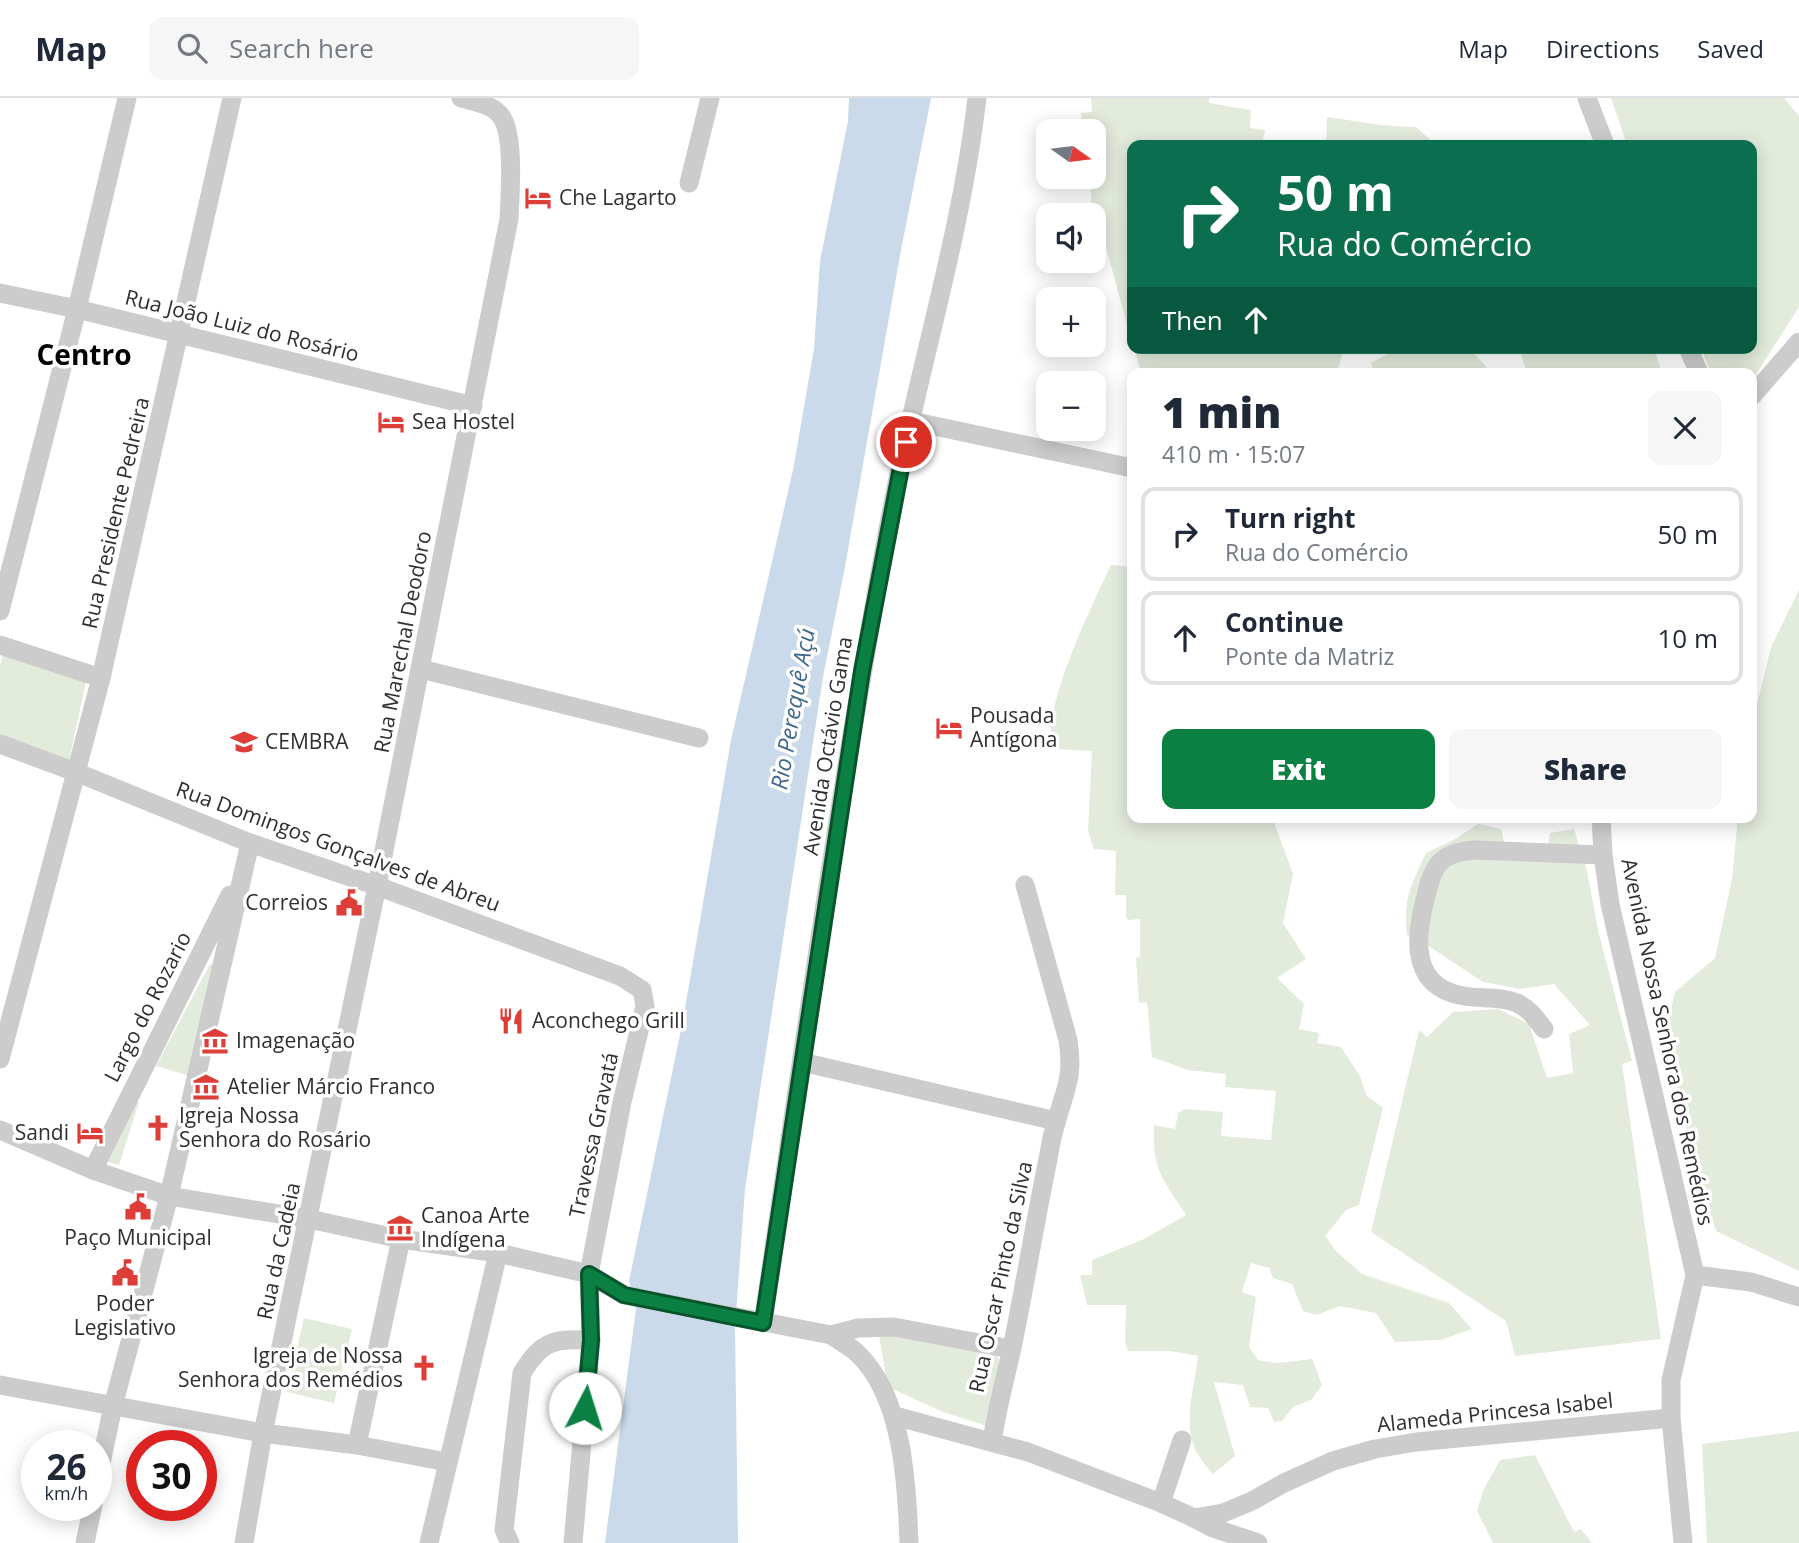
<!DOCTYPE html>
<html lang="en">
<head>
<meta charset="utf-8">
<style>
  body { margin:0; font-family:"Open Sans",sans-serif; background:#f6f6f7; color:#1f2937; height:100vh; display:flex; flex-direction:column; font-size:26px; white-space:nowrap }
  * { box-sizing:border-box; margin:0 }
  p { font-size:23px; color:#747a83 }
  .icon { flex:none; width:38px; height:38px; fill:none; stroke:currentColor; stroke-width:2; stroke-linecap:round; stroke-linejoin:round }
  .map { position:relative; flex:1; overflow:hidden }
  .drawer { position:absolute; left:1127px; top:270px; width:630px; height:455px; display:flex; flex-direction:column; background:#fff; border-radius:14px; box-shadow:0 4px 18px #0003 }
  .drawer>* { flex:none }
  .top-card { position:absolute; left:1127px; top:42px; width:630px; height:214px; border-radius:14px; box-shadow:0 4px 18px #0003; background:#0b6e4f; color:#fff; overflow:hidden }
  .needle { width:46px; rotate:104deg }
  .buttons { position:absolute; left:1036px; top:21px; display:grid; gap:14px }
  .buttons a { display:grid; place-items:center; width:70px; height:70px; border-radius:14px; background:#fff; box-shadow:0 4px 18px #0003; font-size:35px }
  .speed { position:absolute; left:21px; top:1332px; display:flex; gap:14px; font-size:35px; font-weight:700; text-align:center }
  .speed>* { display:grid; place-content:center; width:91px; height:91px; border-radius:50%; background:#fff; box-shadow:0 4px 18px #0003; line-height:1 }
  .speed small { font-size:18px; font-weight:400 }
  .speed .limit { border:10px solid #d22; background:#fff; color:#111 }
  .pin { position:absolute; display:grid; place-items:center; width:60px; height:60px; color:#fff; margin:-30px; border:4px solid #fff; border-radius:50%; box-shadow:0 2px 7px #0007 }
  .me { position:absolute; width:77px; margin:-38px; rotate:5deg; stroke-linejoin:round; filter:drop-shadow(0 0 5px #0008) }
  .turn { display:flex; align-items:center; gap:24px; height:147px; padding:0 35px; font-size:32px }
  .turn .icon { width:91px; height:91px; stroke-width:2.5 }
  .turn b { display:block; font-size:49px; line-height:60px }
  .then { display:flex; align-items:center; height:66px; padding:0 35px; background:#0003; gap:14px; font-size:26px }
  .round { display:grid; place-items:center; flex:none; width:74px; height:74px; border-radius:14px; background:#f6f6f7 }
  .headline { display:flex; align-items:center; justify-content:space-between; height:119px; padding:0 35px }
  h1 { font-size:42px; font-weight:800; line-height:52px }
  .action { display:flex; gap:14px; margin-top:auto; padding:14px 35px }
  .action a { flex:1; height:80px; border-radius:14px; background:#0b8043; color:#fff; font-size:28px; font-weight:800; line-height:80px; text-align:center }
  .action a+a { background:#f6f6f7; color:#1f2937 }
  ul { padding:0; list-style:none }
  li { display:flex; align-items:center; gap:21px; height:94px; margin:0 14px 10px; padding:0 21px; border:4px solid #e0e1e3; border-radius:14px }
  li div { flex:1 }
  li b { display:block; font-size:26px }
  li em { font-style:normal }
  header { display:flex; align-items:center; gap:42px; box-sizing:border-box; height:98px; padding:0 35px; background:#fff; border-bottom:2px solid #e0e1e3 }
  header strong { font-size:33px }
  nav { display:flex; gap:38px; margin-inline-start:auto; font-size:24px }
  .search { width:490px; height:63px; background:#f6f6f7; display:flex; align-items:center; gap:18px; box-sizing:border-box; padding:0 24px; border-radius:14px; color:#747a83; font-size:26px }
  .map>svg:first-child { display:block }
</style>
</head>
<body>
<header>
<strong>Map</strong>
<div class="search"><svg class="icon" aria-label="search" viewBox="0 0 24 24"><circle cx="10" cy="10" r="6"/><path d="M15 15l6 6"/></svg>Search here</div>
<nav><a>Map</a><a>Directions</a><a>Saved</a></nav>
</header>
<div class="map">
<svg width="1799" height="1445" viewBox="0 0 1799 1445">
  <rect width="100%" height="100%" fill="#fff"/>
  <g fill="#e3ebdd">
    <polygon points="1091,0 1209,0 1209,5 1251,12 1250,30 1265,32 1262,47 1132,47 1132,245 1100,127 1091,104 1091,79 1094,79 1094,33 1083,33 1081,15 1092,14"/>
    <polygon points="1611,0 1784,0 1799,18 1799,209 1755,278 1752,279 1752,275 1714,275 1708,268 1701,250 1752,250 1752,47 1627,47"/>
    <path d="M1327 19C1357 23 1386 29 1416 29L1436 47H1326Z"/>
    <polygon points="1134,250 1344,250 1337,275 1141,275"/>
    <polygon points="1398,250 1469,250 1492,275 1374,275 1371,265"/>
    <polygon points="1519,250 1654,250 1662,275 1527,275"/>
    <path d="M1111 467 1132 469V719H1272L1293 776 1283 825 1306 861 1277 880 1304 906 1299 931 1319 935 1317 945 1341 949 1360 978 1366 997 1383 1010 1359 1107 1346 1112 1325 1138 1337 1154 1362 1176 1449 1205 1472 1231 1441 1242 1395 1244 1376 1215 1340 1208 1317 1217 1303 1213 1292 1186 1273 1180 1269 1170 1251 1165 1242 1194 1256 1199 1249 1249 1258 1262 1277 1265 1312 1261 1322 1287 1311 1302 1293 1309 1282 1323 1274 1324 1268 1310 1250 1309 1243 1287 1214 1284 1235 1358 1213 1376C1207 1369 1200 1361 1196 1353 1182 1325 1195 1287 1198 1258L1170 1253H1128L1125 1243 1126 1207H1087L1080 1177H1092V1162L1144 1141 1186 1117C1163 1080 1152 1074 1154 1027L1175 1031 1178 1015 1184 1011 1223 1014 1221 1038 1271 1042 1276 993 1225 989 1226 976 1188 972 1152 959 1147 904 1139 905 1136 860 1140 859V821L1128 822 1126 819V797H1115L1116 753 1094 751 1088 733 1092 653 1053 651C1040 611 1093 506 1111 467Z"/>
    <polygon points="1799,492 1799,1173 1716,1133 1690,1049 1665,935 1675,894 1715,860 1732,781 1738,719 1752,719 1752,627 1771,549"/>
    <polygon points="3,555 87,579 68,667 0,638 0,568"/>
    <path d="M1478 726 1501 731 1506 753 1547 755 1550 735 1574 731 1587 772 1598 832 1632 963 1622 966 1661 1241 1515 1258 1506 1223 1371 1134 1419 932 1427 939 1453 914 1498 911 1529 926 1547 980 1573 975 1569 936 1590 927 1554 886 1520 891 1483 884 1418 841 1407 837C1403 800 1411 788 1426 755L1455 741Z"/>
    <polygon points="210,866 215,867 190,978 156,968"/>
    <polygon points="134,1003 139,1004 119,1067 104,1063"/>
    <polygon points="304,1220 352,1231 334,1305 287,1294"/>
    <polygon points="878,1232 995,1256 999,1261 990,1329 943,1314 888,1289"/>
    <polygon points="1799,1333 1799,1445 1707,1445 1702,1346"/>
    <polygon points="1535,1357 1574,1434 1581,1431 1592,1445 1493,1445 1477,1413 1483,1393 1500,1362"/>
  </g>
  <polygon fill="#cadaea" points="849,0 931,0 901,152 844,474 823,579 745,1091 735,1230 738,1445 605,1445 636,1211 629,1183 683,922 731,642 793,372 814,251 820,163 848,23"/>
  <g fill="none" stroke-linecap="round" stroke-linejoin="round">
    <g stroke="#ccc" stroke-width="19">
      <polyline points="1587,0 1605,47"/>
      <polyline points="689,85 710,0"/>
      <polyline points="0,195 77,211 473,308"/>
      <polyline points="1688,250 1699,275"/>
      <polyline points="1752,298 1799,244"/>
      <polyline points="911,323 1132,370"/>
      <polyline points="0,513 77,211 127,0"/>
      <polyline points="0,547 101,580"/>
      <polyline points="421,571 699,640"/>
      <polyline points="0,646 78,675 250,745 377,788 620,878 642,892 645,908 622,1004 589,1176 591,1242 573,1445"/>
      <polyline points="1601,719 1603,757 1610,806 1695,1177"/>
      <path d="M1544 931C1536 921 1530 911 1517 905 1501 898 1481 901 1464 898 1403 888 1417 827 1430 783 1437 760 1450 754 1474 752L1603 757"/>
      <polyline points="0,961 101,580 232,0"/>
      <polyline points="802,964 1056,1023"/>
      <polyline points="0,1032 93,1072 169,1098 309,1121 401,1141 498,1155 589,1176 624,1197 831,1237 858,1230 894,1229 1011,1251"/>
      <polyline points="93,1072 230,797"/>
      <path d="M763 1225C803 953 841 680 892 410 918 273 961 138 977 0"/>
      <path d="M831 1237C839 1243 850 1248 858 1256 903 1299 907 1386 909 1445"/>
      <polyline points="0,1287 263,1335 357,1347 447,1364"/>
      <polyline points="895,1318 1028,1354 1161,1405 1194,1420 1223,1415 1252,1403 1284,1385 1333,1363 1375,1351 1416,1344 1671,1320"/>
      <path d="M992 1343C997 1311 1005 1281 1012 1250 1025 1187 1035 1124 1048 1061 1050 1049 1052 1037 1056 1025 1065 991 1074 980 1068 942L1025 787"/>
      <polyline points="357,1347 401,1141"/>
      <polyline points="96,1389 113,1308 169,1098 250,745"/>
      <polyline points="1161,1405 1182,1342"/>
      <polyline points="1194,1420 1213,1430 1258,1445"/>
      <polyline points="85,1445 93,1407"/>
      <path d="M244 1445 263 1335 377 788 509 121C510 96 515 38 501 18 492 6 474 4 461 0"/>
      <polyline points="429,1445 498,1155"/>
      <path d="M510 1445 504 1432 522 1275C542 1242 554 1241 591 1242"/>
      <polyline points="1683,1445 1671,1320 1671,1282 1695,1177 1751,1184 1799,1199"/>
    </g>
  </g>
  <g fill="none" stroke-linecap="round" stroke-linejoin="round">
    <g stroke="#07532c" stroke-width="18">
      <polyline id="route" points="585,1310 591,1242 589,1176 624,1197 763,1225 862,573 906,344"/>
    </g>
    <use href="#route" stroke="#0b8043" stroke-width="12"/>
  </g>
  <defs>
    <g id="hotel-bare" transform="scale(2.1)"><path d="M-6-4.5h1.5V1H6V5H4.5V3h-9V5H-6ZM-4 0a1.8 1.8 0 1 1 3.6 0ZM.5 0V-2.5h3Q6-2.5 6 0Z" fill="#de3e38" stroke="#fff" stroke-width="2.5" paint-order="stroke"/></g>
    <g id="school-bare" transform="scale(2.1)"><path d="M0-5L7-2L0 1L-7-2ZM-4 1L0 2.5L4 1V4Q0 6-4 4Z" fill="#de3e38" stroke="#fff" stroke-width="2.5" paint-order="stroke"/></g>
    <g id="civic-bare" transform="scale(2.1)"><path d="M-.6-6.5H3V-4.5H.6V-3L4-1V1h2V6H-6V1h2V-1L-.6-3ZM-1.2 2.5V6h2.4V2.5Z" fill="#de3e38" stroke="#fff" stroke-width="2.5" paint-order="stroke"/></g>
    <g id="restaurant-bare" transform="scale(2.1)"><path d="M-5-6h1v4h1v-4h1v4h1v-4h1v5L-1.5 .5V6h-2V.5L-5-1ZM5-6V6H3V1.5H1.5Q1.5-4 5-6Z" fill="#de3e38" stroke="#fff" stroke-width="2.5" paint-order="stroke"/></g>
    <g id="museum-bare" transform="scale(2.1)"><path d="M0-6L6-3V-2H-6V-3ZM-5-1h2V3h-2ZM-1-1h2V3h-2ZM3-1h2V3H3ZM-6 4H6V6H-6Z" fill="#de3e38" stroke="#fff" stroke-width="2.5" paint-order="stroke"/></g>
    <g id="church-bare" transform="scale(2.1)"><path d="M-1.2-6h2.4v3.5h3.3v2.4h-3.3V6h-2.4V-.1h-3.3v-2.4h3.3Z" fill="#de3e38" stroke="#fff" stroke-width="2.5" paint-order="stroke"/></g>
  </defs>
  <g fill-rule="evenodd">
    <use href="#hotel-bare" x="538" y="100"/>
    <use href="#hotel-bare" x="391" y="324"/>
    <use href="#hotel-bare" x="949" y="630"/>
    <use href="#school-bare" x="244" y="644"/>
    <use href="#civic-bare" x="349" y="805"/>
    <use href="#restaurant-bare" x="511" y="923"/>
    <use href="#museum-bare" x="215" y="943"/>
    <use href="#museum-bare" x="206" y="989"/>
    <use href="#church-bare" x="158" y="1030"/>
    <use href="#hotel-bare" x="90" y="1035"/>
    <use href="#civic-bare" x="138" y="1109"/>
    <use href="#museum-bare" x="400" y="1130"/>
    <use href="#civic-bare" x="125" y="1175"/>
    <use href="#church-bare" x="424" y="1270"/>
  </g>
  <g text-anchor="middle" stroke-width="7" stroke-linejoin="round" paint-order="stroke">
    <g font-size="21" fill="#2f2f2f" stroke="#fff" text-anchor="start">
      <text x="559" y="107">Che Lagarto</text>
      <text x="412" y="331">Sea Hostel</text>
      <text x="970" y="625">Pousada<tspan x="970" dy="24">Antígona</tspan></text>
      <text x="265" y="651">CEMBRA</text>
      <text x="328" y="812" text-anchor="end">Correios</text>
      <text x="532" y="930">Aconchego Grill</text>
      <text x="236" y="950">Imagenação</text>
      <text x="227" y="996">Atelier Márcio Franco</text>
      <text x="179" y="1025">Igreja Nossa<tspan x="179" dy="24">Senhora do Rosário</tspan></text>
      <text x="69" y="1042" text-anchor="end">Sandi</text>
      <text x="421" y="1125">Canoa Arte<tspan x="421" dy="24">Indígena</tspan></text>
      <text x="138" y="1147" text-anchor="middle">Paço Municipal</text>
      <text x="125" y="1213" text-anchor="middle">Poder<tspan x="125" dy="24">Legislativo</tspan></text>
      <text x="403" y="1265" text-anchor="end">Igreja de Nossa<tspan x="403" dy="24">Senhora dos Remédios</tspan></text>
    </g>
    <g font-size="21" fill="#2f2f2f" stroke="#fff">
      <text transform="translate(242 228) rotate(14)" y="7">Rua João Luiz do Rosário</text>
      <text transform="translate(116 415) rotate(-77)" y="7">Rua Presidente Pedreira</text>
      <text transform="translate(403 544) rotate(-79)" y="7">Rua Marechal Deodoro</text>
      <text transform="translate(828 648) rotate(-81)" y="7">Avenida Octávio Gama</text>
      <text transform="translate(338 749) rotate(20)" y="7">Rua Domingos Gonçalves de Abreu</text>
      <text transform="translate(148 909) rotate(-63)" y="7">Largo do Rozario</text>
      <text transform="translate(1667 944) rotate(78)" y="7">Avenida Nossa Senhora dos Remédios</text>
      <text transform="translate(594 1037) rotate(-78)" y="7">Travessa Gravatá</text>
      <text transform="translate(279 1153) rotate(-78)" y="7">Rua da Cadeia</text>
      <text transform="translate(1001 1179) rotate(-78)" y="7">Rua Oscar Pinto da Silva</text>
      <text transform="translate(1495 1315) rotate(-6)" y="7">Alameda Princesa Isabel</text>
    </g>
    <g font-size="23" font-style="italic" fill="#40678e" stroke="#fff">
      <text transform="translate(793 611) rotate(-80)" y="8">Rio Perequê Açú</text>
    </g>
    <g font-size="28" font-weight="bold" fill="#000" stroke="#fff">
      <text x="84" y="267">Centro</text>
    </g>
  </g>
</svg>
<div class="buttons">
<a><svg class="needle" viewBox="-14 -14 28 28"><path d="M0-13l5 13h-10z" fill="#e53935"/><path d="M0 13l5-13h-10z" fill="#747a83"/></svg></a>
<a><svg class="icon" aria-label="sound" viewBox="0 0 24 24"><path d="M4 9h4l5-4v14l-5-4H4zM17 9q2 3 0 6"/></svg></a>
<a>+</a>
<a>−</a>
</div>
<div class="speed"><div>26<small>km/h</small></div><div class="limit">30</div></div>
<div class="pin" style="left:906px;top:344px;background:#d93025"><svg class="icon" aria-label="arrive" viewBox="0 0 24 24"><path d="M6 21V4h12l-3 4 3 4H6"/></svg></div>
<svg class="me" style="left:585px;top:1310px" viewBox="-20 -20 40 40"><circle r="19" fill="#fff"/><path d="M0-13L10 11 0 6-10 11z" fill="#0b8043"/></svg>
<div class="top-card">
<div class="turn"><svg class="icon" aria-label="right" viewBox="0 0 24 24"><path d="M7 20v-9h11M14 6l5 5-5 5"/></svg><div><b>50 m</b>Rua do Comércio</div></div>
<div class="then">Then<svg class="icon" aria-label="ahead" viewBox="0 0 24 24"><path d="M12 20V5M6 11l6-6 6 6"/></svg></div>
</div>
<section class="drawer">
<div class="headline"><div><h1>1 min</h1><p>410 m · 15:07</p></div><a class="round"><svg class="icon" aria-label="close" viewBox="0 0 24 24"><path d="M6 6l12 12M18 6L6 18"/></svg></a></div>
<ul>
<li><svg class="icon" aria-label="right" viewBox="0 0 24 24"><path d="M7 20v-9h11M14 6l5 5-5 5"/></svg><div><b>Turn right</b><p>Rua do Comércio</p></div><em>50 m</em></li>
<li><svg class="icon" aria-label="ahead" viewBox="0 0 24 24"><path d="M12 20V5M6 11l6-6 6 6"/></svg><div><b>Continue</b><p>Ponte da Matriz</p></div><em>10 m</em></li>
</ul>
<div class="action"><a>Exit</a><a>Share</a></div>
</section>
</div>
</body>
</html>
